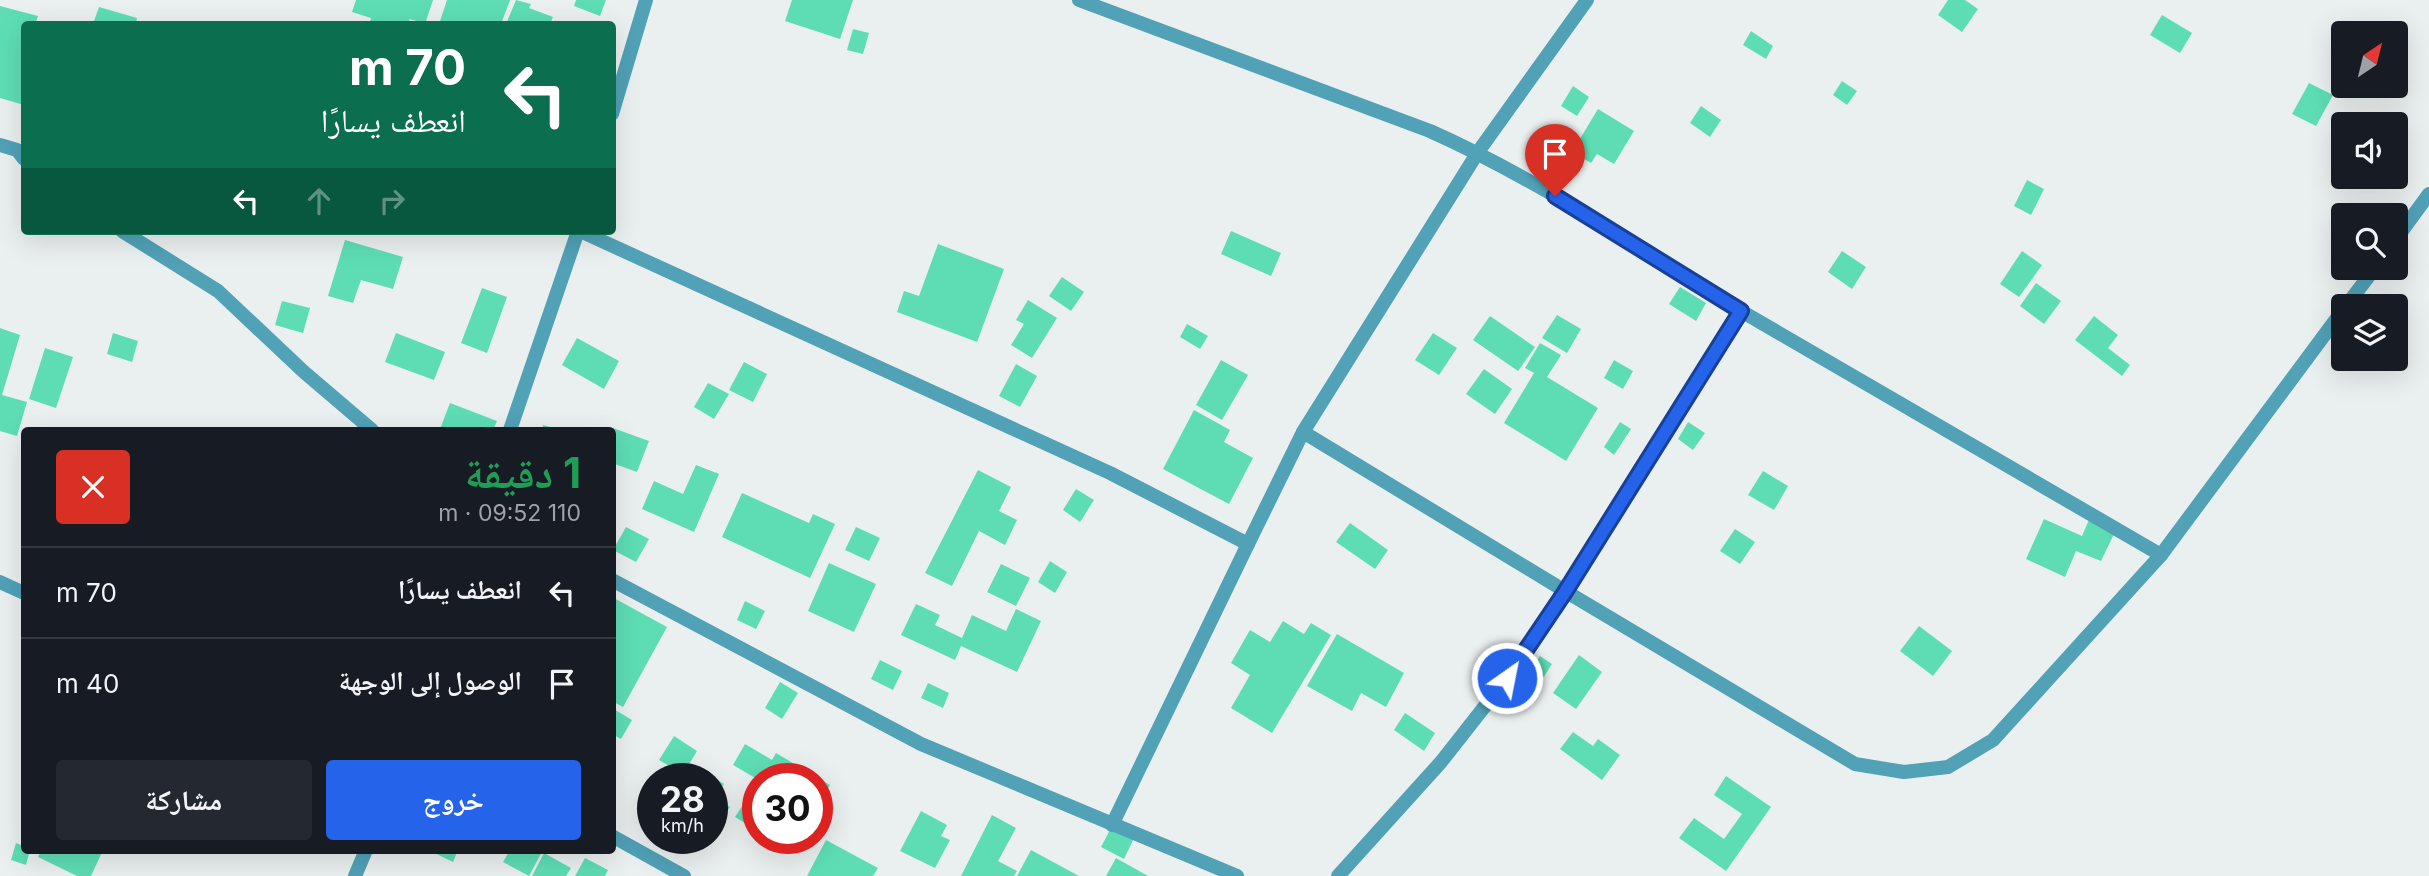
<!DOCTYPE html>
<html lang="ar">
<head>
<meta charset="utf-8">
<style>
  body { margin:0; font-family:Inter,"Noto Naskh Arabic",sans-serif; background:#242831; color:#f1f3f6; direction:rtl; height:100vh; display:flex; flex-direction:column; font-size:26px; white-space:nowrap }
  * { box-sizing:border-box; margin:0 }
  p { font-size:23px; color:#9ea1a6 }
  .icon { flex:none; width:38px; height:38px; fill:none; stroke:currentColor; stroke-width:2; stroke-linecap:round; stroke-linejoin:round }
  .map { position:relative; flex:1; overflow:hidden; direction:ltr }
  .side { position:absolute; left:21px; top:427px; width:595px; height:427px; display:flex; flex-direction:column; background:#171b24; border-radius:7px; box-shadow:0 7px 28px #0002; direction:rtl }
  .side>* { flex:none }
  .banner { position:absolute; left:21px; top:21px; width:595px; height:214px; border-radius:7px; box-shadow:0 7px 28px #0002; direction:rtl; background:#0b6e4f; color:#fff; overflow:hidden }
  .needle { width:46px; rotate:35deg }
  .buttons { position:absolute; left:2331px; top:21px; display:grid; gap:14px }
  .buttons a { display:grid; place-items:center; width:77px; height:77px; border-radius:7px; background:#171b24; box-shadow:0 7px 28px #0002; font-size:35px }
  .speed { position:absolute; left:637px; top:763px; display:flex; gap:14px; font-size:35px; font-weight:700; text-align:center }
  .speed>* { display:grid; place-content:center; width:91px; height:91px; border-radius:50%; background:#171b24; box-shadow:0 7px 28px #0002; line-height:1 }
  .speed small { font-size:18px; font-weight:400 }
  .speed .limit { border:10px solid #d22; background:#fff; color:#111 }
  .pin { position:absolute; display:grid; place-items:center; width:60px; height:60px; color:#fff; margin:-72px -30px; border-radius:50% 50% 50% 0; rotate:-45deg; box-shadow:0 0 7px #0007 }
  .pin .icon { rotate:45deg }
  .me { position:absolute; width:77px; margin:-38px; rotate:33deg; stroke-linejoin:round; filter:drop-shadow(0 0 5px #0008) }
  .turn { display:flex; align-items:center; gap:24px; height:147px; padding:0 35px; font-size:32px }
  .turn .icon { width:91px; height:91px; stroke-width:2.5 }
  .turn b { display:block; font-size:49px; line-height:60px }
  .lanes { display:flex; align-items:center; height:66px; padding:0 35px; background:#0003; justify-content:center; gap:35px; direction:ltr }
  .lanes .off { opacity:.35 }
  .round { display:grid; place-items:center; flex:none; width:74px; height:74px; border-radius:7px; background:#242831 }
  .headline { display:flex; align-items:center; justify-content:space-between; height:119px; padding:0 35px }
  h1 { font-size:42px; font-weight:700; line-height:52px; color:#1e9e55 }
  .cta { display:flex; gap:14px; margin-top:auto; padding:14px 35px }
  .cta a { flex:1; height:80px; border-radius:7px; background:#2563eb; color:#fff; font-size:28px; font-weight:700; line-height:80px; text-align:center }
  .cta a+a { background:#242831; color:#f1f3f6 }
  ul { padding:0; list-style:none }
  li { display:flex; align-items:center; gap:21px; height:91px; padding:0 35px; border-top:2px solid #363941 }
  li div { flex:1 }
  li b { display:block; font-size:26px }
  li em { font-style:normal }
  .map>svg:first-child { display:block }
</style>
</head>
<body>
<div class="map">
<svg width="2429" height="876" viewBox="0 0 2429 876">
  <rect width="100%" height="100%" fill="#eaf0ef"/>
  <g fill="#5eddb5">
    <polygon points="356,0 433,0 425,24 410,19 408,24 369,24 371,18 352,12"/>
    <polygon points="447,0 510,0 501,24 439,24"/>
    <polygon points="516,0 531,4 529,8 553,17 550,24 506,24"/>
    <polygon points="576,0 606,0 600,16 574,6"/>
    <polygon points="792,0 853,0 840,39 785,21"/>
    <polygon points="1948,0 1965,0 1978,9 1962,32 1938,15"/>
    <polygon points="0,6 38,16 36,22 42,24 24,24 24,105 0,98"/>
    <polygon points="99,7 137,18 136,24 93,24"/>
    <polygon points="2162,15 2192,33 2180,53 2150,35"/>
    <polygon points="853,29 869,33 863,54 847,50"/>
    <polygon points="1751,31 1773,46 1766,59 1743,45"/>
    <polygon points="1842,81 1857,91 1847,105 1833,95"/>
    <polygon points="2309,83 2333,95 2316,126 2292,114"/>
    <polygon points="1573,86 1589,97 1577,116 1561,106"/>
    <polygon points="1701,106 1721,120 1710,137 1690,123"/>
    <polygon points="1598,109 1634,131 1614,164 1597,154 1591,163 1572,152"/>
    <polygon points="2027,180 2044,189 2031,215 2014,206"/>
    <polygon points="1231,231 1281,253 1271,276 1221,254"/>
    <polygon points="345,240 403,257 393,289 361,280 353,303 328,296"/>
    <polygon points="938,244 1004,269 977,342 897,312 904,291 919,296"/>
    <polygon points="1842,251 1866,267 1852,289 1828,272"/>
    <polygon points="2022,251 2042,265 2019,297 2000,284"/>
    <polygon points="1062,277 1084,292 1071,311 1049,296"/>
    <polygon points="2036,283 2061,301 2044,324 2020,306"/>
    <polygon points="1680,287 1706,303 1696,321 1669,304"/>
    <polygon points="482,288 507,297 487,353 461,343"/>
    <polygon points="1028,300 1057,318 1032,358 1011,345 1024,324 1016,320"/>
    <polygon points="282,301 310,308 303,333 275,325"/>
    <polygon points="1557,315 1581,329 1567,353 1542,338"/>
    <polygon points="1490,316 1535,347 1518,371 1473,340"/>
    <polygon points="2094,316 2118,335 2108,348 2130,365 2122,376 2075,340"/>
    <polygon points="1187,324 1208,336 1200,349 1180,337"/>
    <polygon points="0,328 20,335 2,395 27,402 17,436 0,431"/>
    <polygon points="113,333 138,341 132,362 107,354"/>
    <polygon points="396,333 445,352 434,380 385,362"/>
    <polygon points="1433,333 1457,348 1439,375 1415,360"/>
    <polygon points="577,338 619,361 604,389 562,365"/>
    <polygon points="1540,343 1561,355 1547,377 1598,408 1566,461 1504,423 1534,373 1525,368"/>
    <polygon points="45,348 73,357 56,408 29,399"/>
    <polygon points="1221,360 1248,375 1222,420 1196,405"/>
    <polygon points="1614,360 1633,371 1623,389 1604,378"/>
    <polygon points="744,362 767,374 753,402 729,390"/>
    <polygon points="1016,364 1037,376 1020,407 999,396"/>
    <polygon points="1484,369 1512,389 1495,414 1466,394"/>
    <polygon points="708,383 729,394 714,419 694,407"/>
    <polygon points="450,403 497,421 493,430 440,429"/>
    <polygon points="1194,410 1230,430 1224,442 1253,458 1229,504 1163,469"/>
    <polygon points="1620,422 1631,429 1614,455 1604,447"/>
    <polygon points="1688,422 1705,433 1693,450 1678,439"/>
    <polygon points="543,425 562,430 542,430"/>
    <polygon points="613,428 649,441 637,472 612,463"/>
    <polygon points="696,465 719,474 694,532 642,509 654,481 683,494"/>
    <polygon points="978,470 1011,487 999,511 1017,520 1005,545 979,531 952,586 925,573"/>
    <polygon points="1763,471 1788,486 1774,510 1748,495"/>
    <polygon points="1076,489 1094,500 1080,522 1063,510"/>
    <polygon points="742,493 809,523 813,514 835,524 810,578 722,537"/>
    <polygon points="2044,519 2082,536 2089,520 2115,532 2101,561 2076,551 2065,577 2026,559"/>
    <polygon points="1350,523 1388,550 1375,569 1336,542"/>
    <polygon points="626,527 649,539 636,562 613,550"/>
    <polygon points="856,527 880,538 869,561 845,550"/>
    <polygon points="1735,529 1755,542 1740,564 1720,551"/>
    <polygon points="1050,561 1067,572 1055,593 1038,582"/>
    <polygon points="829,563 876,584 854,632 808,611"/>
    <polygon points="1001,564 1030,578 1016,606 987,592"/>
    <polygon points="612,597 667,627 623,707 612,701"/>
    <polygon points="745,601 765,611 756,629 737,620"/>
    <polygon points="916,604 940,615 935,625 962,638 972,615 1006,631 1016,609 1041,621 1017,672 961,646 955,660 901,635"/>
    <polygon points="1283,621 1304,634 1311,623 1331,635 1272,733 1231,708 1250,675 1231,663 1250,630 1270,642"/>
    <polygon points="1919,626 1952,651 1933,676 1900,651"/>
    <polygon points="1337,634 1404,673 1386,707 1361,693 1352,711 1307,686"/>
    <polygon points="1579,655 1602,672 1576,709 1553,693"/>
    <polygon points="1540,656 1552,664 1539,684 1527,675"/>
    <polygon points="880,660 902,671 893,690 871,679"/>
    <polygon points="780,682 798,693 782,719 765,708"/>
    <polygon points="928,683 949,693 943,708 921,698"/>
    <polygon points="612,708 632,720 621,739 612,734"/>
    <polygon points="1405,713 1435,733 1424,751 1394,730"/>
    <polygon points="1573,732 1593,746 1598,739 1620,755 1602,780 1560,749"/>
    <polygon points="674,736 697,751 683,774 659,760"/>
    <polygon points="745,744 772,760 776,753 830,785 817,807 817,779 757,779 733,765"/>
    <polygon points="699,768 724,784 715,797 730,807 716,828 712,825 712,779 692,779"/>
    <polygon points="1726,776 1771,807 1726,871 1679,838 1694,818 1724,839 1742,814 1714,795"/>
    <polygon points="750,794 758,799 758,831 735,817"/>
    <polygon points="921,811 947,825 941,836 950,840 935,868 900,851"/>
    <polygon points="992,815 1016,828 998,861 1017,871 1014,876 961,876"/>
    <polygon points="1112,826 1134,838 1124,859 1101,847"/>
    <polygon points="826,840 878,868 873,876 807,876"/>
    <polygon points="16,843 24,846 24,850 30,850 26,865 11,860"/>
    <polygon points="41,850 103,850 91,876 77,876 38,857"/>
    <polygon points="428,850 458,850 453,862"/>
    <polygon points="510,850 543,850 529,876 503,862"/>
    <polygon points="1031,850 1079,876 1017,876"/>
    <polygon points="544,853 571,868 566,876 532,876"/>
    <polygon points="585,858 608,870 605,876 575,876"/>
    <polygon points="1116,858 1148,876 1106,876"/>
  </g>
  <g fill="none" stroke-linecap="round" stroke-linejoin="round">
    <g stroke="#51a1b7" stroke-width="14">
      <path d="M1079 0 1430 131C1540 180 1639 248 1741 311L1565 591 1855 764 1904 772 1948 767 1993 740 2161 555 2343 310"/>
      <polyline points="612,114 646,0"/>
      <polyline points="0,145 17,150 24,159"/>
      <polyline points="122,231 218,291 304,372 372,430"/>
      <polyline points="580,231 1110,473 1248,544 1303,432 1565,591 1507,678 1441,762 1338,876"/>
      <polyline points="2396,239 2429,194"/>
      <polyline points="2346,306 2375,268"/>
      <polyline points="1741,311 2161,555"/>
      <polyline points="510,430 578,231"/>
      <polyline points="1303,432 1478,152 1587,0"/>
      <polyline points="612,580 921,744 1237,876"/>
      <polyline points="0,582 24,593"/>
      <polyline points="1112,825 1248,544"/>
      <polyline points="612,836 684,876"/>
      <polyline points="355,876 366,850"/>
    </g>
  </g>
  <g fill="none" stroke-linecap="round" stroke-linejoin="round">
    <g stroke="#184099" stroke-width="18">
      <polyline id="route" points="1507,678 1565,592 1741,311 1555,196"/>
    </g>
    <use href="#route" stroke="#2563eb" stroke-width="12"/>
  </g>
</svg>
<div class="buttons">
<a><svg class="needle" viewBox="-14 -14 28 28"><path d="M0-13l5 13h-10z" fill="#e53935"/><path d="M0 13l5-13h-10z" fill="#9ea1a6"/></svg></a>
<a><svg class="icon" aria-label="sound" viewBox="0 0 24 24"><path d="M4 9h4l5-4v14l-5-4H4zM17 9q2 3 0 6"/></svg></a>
<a><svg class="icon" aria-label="search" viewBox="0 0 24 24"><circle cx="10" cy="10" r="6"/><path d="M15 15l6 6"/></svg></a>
<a><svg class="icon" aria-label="layers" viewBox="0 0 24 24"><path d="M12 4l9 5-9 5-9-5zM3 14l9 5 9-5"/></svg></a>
</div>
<div class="speed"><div>28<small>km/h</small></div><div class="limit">30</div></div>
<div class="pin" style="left:1555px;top:196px;background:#d93025"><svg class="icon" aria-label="arrive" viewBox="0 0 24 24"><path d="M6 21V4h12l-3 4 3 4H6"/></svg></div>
<svg class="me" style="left:1507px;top:678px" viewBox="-20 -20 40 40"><circle r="17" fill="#2563eb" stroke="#fff" stroke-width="3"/><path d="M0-11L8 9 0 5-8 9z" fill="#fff"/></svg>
<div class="banner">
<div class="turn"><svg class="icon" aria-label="left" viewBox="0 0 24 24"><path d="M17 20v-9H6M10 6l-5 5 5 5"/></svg><div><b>70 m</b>انعطف يسارًا</div></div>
<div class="lanes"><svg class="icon" aria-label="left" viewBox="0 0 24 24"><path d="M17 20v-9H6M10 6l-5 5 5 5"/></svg><svg class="icon off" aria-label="ahead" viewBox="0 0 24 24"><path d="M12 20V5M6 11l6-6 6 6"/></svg><svg class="icon off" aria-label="right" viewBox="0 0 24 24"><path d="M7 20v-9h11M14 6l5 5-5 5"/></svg></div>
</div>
<section class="side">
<div class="headline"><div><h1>1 دقيقة</h1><p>110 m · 09:52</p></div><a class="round" style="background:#d93025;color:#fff"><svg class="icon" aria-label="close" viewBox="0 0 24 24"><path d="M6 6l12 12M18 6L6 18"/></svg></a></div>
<ul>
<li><svg class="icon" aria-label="left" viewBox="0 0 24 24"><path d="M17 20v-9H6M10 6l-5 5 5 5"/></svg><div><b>انعطف يسارًا</b></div><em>70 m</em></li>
<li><svg class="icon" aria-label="arrive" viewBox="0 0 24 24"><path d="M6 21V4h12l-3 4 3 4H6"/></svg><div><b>الوصول إلى الوجهة</b></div><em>40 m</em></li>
</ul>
<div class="cta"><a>خروج</a><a>مشاركة</a></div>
</section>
</div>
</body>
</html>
